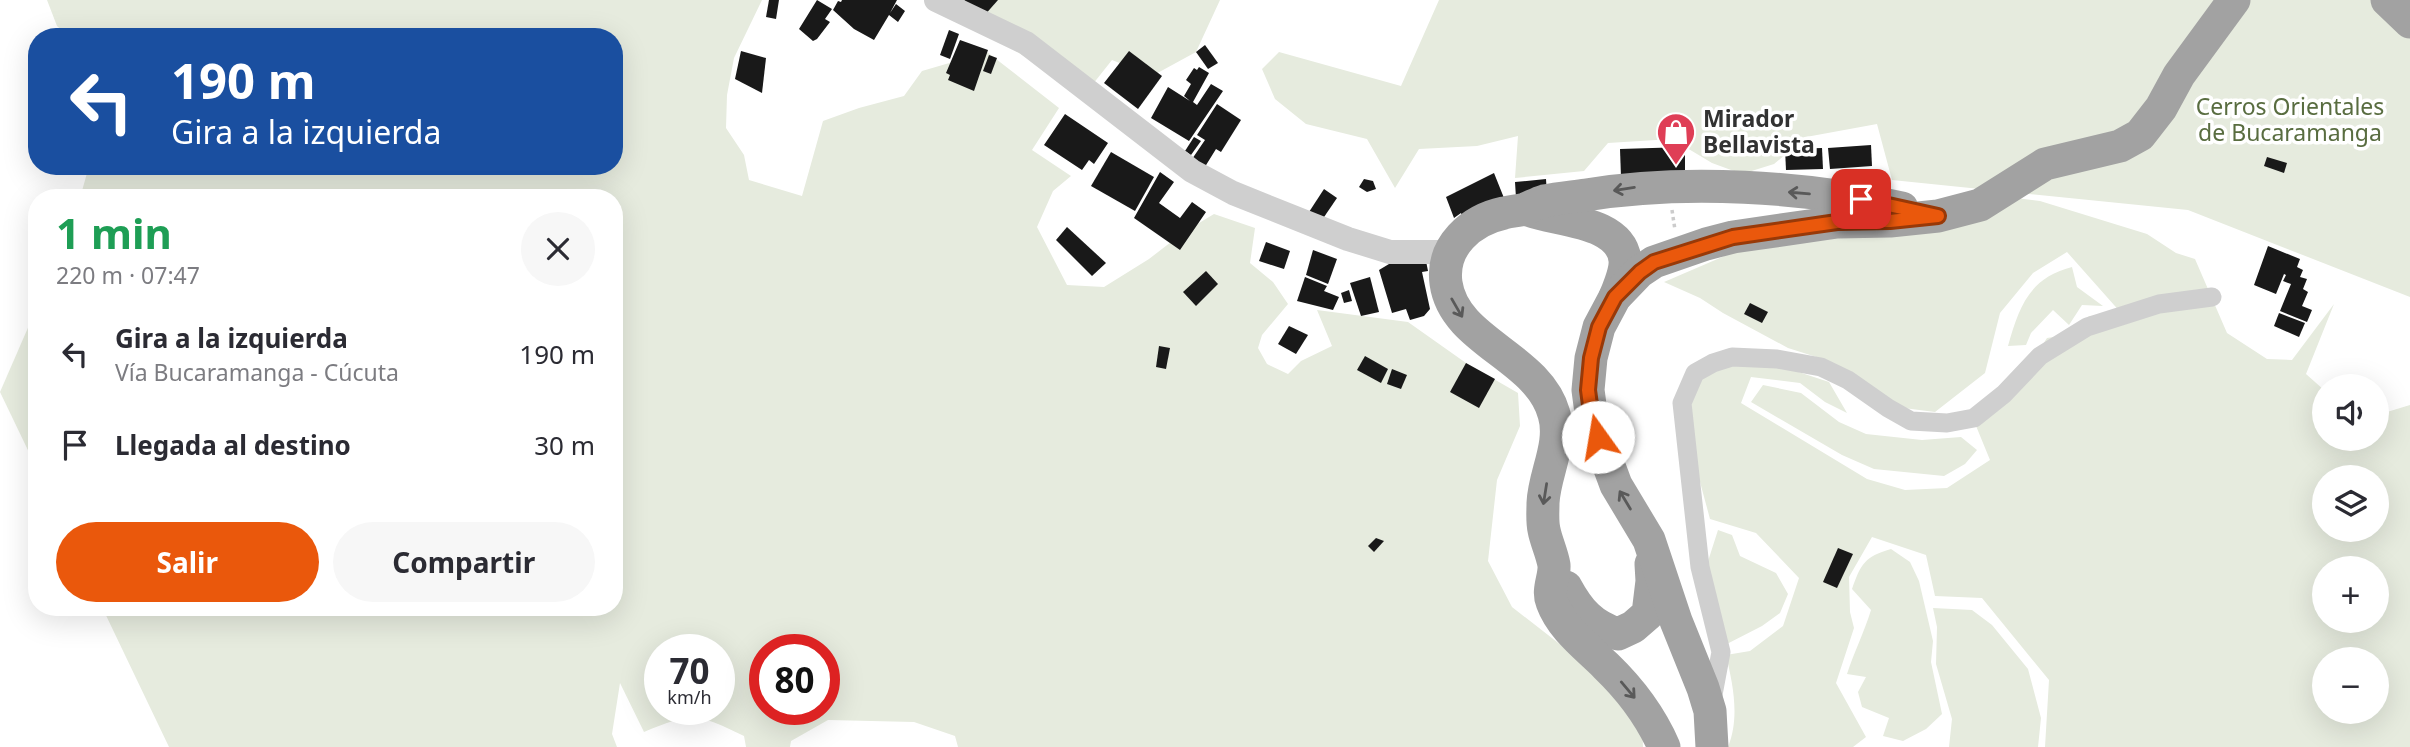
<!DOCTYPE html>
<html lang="es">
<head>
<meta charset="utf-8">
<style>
  body { margin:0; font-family:"Noto Sans",sans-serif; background:#f7f7f7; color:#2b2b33; height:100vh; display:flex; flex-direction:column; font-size:26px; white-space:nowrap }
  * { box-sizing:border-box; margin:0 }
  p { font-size:23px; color:#7c7c81 }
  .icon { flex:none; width:38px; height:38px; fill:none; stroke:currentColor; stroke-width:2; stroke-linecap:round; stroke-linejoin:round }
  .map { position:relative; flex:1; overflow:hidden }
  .details { position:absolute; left:28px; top:189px; width:595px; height:427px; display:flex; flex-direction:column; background:#fff; border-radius:28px; box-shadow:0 7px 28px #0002 }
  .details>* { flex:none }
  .guide { position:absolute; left:28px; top:28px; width:595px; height:147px; border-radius:28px; box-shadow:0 7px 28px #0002; background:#1a4fa0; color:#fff; overflow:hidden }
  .buttons { position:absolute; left:2312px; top:374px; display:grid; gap:14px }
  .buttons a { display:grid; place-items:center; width:77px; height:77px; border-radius:50%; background:#fff; box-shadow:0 7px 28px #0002; font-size:35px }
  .speed { position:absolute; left:644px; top:634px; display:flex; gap:14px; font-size:35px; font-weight:700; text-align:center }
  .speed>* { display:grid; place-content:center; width:91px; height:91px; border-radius:50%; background:#fff; box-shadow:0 7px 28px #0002; line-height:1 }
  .speed small { font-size:18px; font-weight:400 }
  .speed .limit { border:10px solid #d22; background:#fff; color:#111 }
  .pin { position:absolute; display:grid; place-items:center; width:60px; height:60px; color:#fff; margin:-30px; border-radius:14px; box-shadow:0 4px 10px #0006 }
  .me { position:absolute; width:77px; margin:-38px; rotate:347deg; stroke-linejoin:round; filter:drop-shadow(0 0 5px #0008) }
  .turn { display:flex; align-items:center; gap:24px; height:147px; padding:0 28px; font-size:32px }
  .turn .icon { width:91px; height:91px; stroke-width:2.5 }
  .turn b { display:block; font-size:49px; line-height:60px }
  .round { display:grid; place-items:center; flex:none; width:74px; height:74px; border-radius:37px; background:#f7f7f7 }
  .summary { display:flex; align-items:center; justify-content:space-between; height:119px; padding:0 28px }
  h1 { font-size:42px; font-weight:700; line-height:52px; color:#1e9e55 }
  .action { display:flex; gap:14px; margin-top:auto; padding:14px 28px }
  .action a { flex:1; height:80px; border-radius:42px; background:#ea580c; color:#fff; font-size:28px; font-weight:700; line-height:80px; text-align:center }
  .action a+a { background:#f7f7f7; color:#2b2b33 }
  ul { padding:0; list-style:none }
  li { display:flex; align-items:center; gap:21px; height:91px; padding:0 28px }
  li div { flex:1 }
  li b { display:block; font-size:26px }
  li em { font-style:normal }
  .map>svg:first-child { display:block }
</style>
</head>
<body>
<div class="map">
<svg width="2410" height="747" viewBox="0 0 2410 747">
  <rect width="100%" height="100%" fill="#fff"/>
  <g fill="#e6ebde" fill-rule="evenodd">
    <path d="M47 0H762L734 58 727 95 726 128 744 155 749 180 802 196 823 121 859 108 904 96 922 71 987 52 1059 108 1032 150 1071 176 1053 191 1037 227 1067 285 1104 287 1149 259 1184 232 1214 214 1255 228 1250 263 1273 282 1288 304 1262 335 1258 348 1267 364 1288 374 1301 361 1332 346 1317 310 1408 322 1466 363 1518 393 1520 426 1497 480 1488 561 1512 607 1566 649 1642 721 1643 747H958L955 736 914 722 828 720 791 741 790 747H746L744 736C696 713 693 712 644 732L620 683 612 734 617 747H169L102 607H614V198H80L89 166H614V37H69L57 26ZM660 649H719V709H660ZM765 649H824V709H765Z"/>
    <polygon points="933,0 1220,0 1196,52 1152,76 1112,60 1085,94"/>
    <polygon points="1439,0 2410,0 2410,297 2188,210 1892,180 1877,124 1806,137 1774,164 1742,174 1712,163 1672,139 1608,143 1584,171 1515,178 1518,136 1477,146 1419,149 1395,188 1367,139 1306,124 1275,99 1262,69 1279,52 1401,86"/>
    <path d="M1976 193 2040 201 2147 234 2176 253 2195 259 2227 333 2267 359 2292 360 2334 304 2306 374 2324 390V439H2376L2377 408 2387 412 2410 405V747H2045L2049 680 1982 598 1935 596 1926 555 1872 537 1849 577 1850 612 1854 628 1836 683 1866 737 1853 747H1728C1740 717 1733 685 1726 655L1750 651 1783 626 1799 578 1756 533 1710 519 1696 467 1685 381 1732 350 1829 382 1847 413 1825 402 1800 383 1751 377 1741 403 1867 479 1905 490 1947 488 1990 460 1974 421 2024 373 2047 338 2072 334 2089 316 2122 314 2067 252 2033 273 2000 313 1985 373 1935 412 1880 405 1829 361 1788 348 1723 313 1700 298 1664 282 1764 239ZM2324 478H2376V530H2324ZM2324 569H2376V621H2324ZM2324 660H2376V712H2324Z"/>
    <path d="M2072 267 2077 287 2103 306 2082 305 2069 325 2053 310 2031 333 2026 345 2008 346C2019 307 2029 278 2072 267Z"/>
    <polygon points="37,307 37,469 0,392"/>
    <polygon points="1763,385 1801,393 1839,422 1866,434 1922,440 1961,437 1977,450 1965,464 1944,476 1874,469 1842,455 1751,402"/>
    <polygon points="1718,530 1732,535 1740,556 1776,573 1788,594 1780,613 1762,626 1721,647 1702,580"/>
    <path d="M1891 549 1910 562 1919 581 1933 641 1931 662 1942 714 1926 729 1903 741 1883 736 1889 718 1862 707 1858 692 1866 677 1847 674C1854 652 1864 633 1871 610L1852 589C1861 564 1864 557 1891 549Z"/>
    <polygon points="1933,608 1972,610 1992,625 2028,669 2041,718 2038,747 1949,747 1952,719 1936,664 1937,627"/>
  </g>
  <g fill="#191919">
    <polygon points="769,0 779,0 776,19 766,17"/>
    <polygon points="817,0 832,9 825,19 830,22 817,39 813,41 799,29"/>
    <polygon points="842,0 897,0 890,13 896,4 905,11 898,22 889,15 874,40 854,29 833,10 838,1 841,2"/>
    <polygon points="964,0 998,0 983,17"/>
    <polygon points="949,30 959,34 950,59 940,55"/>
    <polygon points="960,40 988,50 974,91 948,80 950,75 946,73"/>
    <polygon points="1205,45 1218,63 1208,69 1196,52"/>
    <polygon points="741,51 766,58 762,93 735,79"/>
    <polygon points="1129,51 1162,76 1138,109 1104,83"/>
    <polygon points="989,55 997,58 991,74 983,71"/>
    <polygon points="1199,67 1209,73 1193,102 1197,105 1211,84 1223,91 1189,141 1151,118 1168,87 1190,101 1184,96 1191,84 1186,80 1194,68 1197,70"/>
    <polygon points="1217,104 1241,120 1221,152 1216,149 1203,170 1190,162 1205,140 1197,135"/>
    <polygon points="1065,114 1108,143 1094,164 1089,160 1082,170 1044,145"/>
    <polygon points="1194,137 1201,141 1191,155 1185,151"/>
    <polygon points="1871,145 1872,166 1830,169 1828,148"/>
    <polygon points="1685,147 1685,175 1621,177 1620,149"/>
    <polygon points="1822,148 1823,169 1786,170 1785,149"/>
    <polygon points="1111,152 1154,177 1135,211 1091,186"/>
    <polygon points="2267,157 2287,163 2284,173 2264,166"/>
    <polygon points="1160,172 1174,182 1159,203 1180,218 1192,202 1206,212 1180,250 1134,218"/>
    <polygon points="1494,173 1504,198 1463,219 1461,213 1454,218 1446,197"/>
    <polygon points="1364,179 1373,181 1376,189 1367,192 1359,187"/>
    <polygon points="1546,179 1547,196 1516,198 1515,182"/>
    <polygon points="1324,189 1337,198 1322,220 1309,212"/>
    <polygon points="1067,227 1106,263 1092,276 1056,240"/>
    <polygon points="1266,242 1290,251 1284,269 1259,261"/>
    <polygon points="2268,246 2300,259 2297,267 2303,270 2300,277 2307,279 2303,289 2308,292 2302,306 2312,310 2307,322 2280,311 2291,284 2283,281 2286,275 2284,274 2276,294 2254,285"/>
    <polygon points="1313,250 1337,259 1328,284 1306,275"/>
    <polygon points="1425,256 1428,271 1422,272 1430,309 1424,316 1410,320 1406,309 1392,313 1379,270 1389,264 1410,264"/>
    <polygon points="1206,271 1218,284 1196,306 1183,292"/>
    <polygon points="1305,277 1327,286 1324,291 1339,297 1333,310 1297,301"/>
    <polygon points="1370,277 1379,312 1361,316 1350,283"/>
    <polygon points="1349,290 1352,301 1344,303 1341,293"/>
    <polygon points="1750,303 1768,312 1762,323 1744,314"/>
    <polygon points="2279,313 2305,323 2299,337 2274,326"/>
    <polygon points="1289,326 1308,335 1296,354 1278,344"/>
    <polygon points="1159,346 1170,348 1166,369 1156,367"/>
    <polygon points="1365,356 1388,369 1381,383 1357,370"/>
    <polygon points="1466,363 1495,379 1479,408 1450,392"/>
    <polygon points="1392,369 1407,375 1401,389 1387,384"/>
    <polygon points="1376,538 1384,541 1374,552 1368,546"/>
    <polygon points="1838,548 1853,554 1837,588 1823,582"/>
  </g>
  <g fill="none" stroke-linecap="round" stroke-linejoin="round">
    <polyline stroke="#ccc" stroke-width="3.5" stroke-dasharray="3.5 3.5" stroke-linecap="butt" points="1672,210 1675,230"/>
    <polyline stroke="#cfcfcf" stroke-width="19" points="1712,700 1721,652 1700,567 1682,403 1695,373 1713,363 1732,357 1777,359 1821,367 1848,380 1888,408 1911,421 1947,423 1974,418 2004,394 2040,356 2087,327 2159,304 2212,297"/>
    <polyline stroke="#cfcfcf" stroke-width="24" points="936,0 1026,43 1192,171 1233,193 1348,239 1390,252 1450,252"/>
    <g stroke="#a2a2a2" stroke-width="33">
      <polyline points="2387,0 2410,22"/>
      <path d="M1528 210C1555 221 1621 220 1625 260 1626 271 1619 287 1615 297"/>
      <path d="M1566 587C1579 611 1592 626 1618 634L1633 627 1648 614 1652 581 1651 564"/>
      <path d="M1664 747C1650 715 1631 690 1606 666 1586 646 1562 629 1552 602 1547 590 1555 577 1554 565 1552 553 1546 541 1544 530 1542 521 1543 512 1543 503 1544 474 1563 444 1554 414 1538 356 1454 342 1446 283 1441 246 1471 220 1504 213 1511 211 1518 211 1525 209 1531 207 1537 203 1544 201 1558 198 1572 197 1586 195 1684 179 1805 186 1902 208"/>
      <polyline points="1712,747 1710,711 1703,688 1676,621 1649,540 1616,485 1592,420 1588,390 1591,358 1599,327 1615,297 1639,272 1654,262 1706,244 1733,237 1837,222 1890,221 1938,216 1980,205 2045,164 2120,146 2140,135 2161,108 2179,75 2234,0"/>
    </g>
  </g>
  <defs><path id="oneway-shaft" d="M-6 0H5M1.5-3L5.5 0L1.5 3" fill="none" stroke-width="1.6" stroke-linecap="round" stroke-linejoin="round" transform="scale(1.75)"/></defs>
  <g stroke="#595959">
    <use href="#oneway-shaft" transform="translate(1624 189) rotate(171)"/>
    <use href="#oneway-shaft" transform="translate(1799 193) rotate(-175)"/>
    <use href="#oneway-shaft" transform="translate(1457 308) rotate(60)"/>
    <use href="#oneway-shaft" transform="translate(1545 494) rotate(99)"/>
    <use href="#oneway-shaft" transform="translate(1625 500) rotate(-121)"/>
    <use href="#oneway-shaft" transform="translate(1628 690) rotate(50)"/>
  </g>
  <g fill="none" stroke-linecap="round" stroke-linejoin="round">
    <g stroke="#983908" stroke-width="18">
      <polyline id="route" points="1598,437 1592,420 1588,390 1591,358 1599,327 1615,297 1640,272 1654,262 1733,237 1837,222 1890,221 1938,216 1861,199"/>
    </g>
    <use href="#route" stroke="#ea580c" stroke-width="12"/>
  </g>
  <defs>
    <g id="shop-pin" transform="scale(2.0125)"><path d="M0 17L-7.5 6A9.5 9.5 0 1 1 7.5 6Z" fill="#df3e56" stroke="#fff"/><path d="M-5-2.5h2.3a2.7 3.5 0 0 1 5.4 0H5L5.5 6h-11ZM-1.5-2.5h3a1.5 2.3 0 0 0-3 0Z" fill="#fff"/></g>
  </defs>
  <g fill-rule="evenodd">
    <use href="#shop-pin" x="1676" y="132"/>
  </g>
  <g text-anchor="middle" stroke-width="7" stroke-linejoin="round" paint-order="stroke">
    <g font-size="23" fill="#596d40" stroke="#fff">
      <text x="2290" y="115">Cerros Orientales<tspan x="2290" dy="26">de Bucaramanga</tspan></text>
    </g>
    <g font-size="23" font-weight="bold" fill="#323232" stroke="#fff" text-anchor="start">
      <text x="1703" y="127">Mirador<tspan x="1703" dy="26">Bellavista</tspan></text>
    </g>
  </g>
</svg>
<div class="buttons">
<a><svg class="icon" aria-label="sound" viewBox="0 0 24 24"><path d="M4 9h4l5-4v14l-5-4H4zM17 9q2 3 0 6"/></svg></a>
<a><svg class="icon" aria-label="layers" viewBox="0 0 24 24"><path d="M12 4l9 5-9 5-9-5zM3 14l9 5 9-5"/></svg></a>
<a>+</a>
<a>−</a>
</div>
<div class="speed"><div>70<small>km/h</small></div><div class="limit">80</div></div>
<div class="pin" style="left:1861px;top:199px;background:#d93025"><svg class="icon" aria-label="arrive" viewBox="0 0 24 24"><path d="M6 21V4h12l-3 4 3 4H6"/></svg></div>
<svg class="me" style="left:1598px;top:437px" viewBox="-20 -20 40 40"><circle r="19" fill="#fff"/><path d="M0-13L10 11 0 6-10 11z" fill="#ea580c"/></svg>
<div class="guide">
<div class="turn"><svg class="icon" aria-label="left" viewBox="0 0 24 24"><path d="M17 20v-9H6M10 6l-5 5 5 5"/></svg><div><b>190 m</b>Gira a la izquierda</div></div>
</div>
<section class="details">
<div class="summary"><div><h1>1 min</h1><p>220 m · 07:47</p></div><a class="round"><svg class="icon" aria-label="close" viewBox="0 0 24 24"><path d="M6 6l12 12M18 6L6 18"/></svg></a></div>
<ul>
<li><svg class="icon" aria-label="left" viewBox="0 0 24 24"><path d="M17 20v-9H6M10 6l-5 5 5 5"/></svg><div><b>Gira a la izquierda</b><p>Vía Bucaramanga - Cúcuta</p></div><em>190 m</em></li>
<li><svg class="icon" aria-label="arrive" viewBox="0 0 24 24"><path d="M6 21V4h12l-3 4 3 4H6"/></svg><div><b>Llegada al destino</b></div><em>30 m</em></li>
</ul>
<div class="action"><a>Salir</a><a>Compartir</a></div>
</section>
</div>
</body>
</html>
